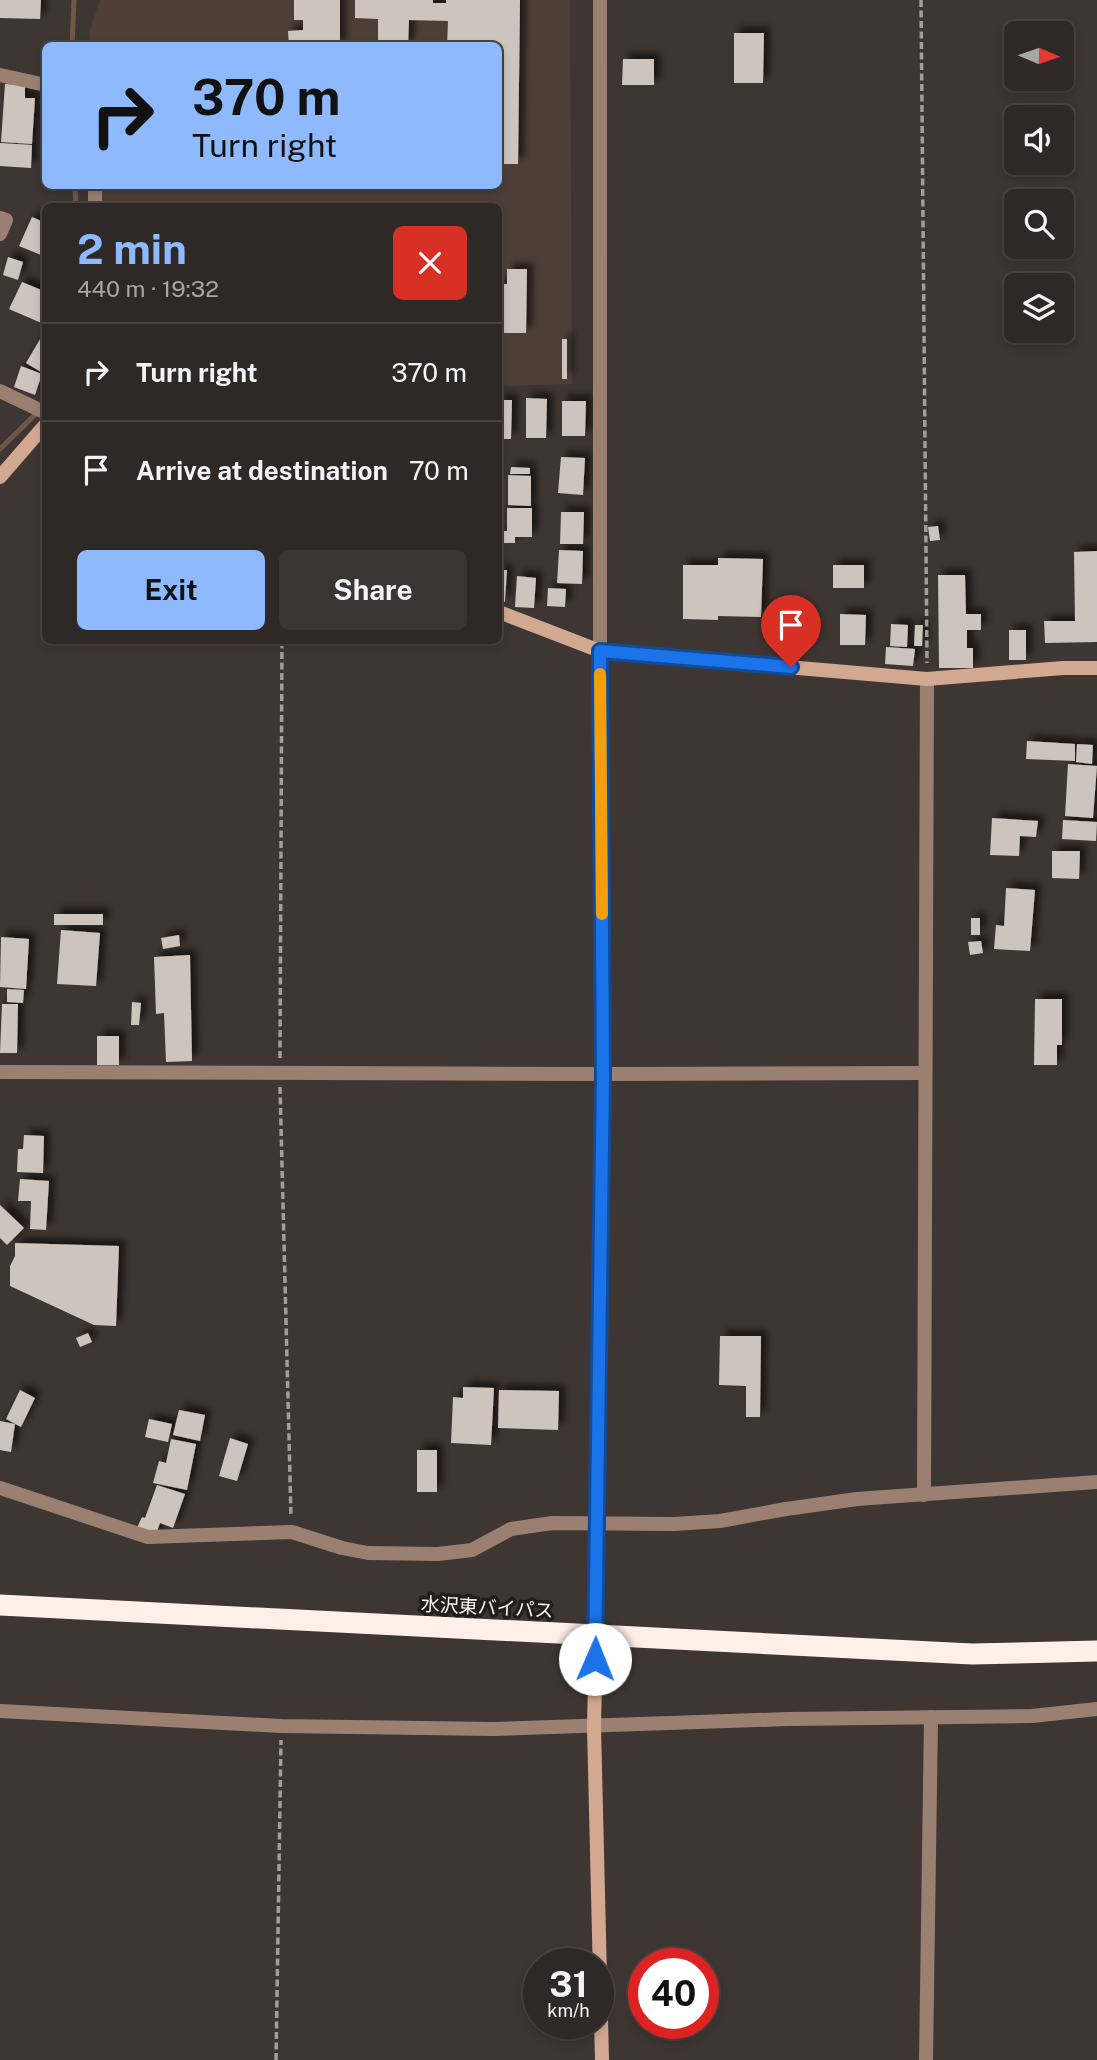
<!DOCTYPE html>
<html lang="en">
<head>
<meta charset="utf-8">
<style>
  body { margin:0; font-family:"Public Sans","Noto Sans JP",sans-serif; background:#3a3432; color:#f1f3f6; height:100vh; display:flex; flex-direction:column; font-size:26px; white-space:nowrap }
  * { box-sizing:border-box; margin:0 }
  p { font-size:23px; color:#a7a6a7 }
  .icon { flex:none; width:38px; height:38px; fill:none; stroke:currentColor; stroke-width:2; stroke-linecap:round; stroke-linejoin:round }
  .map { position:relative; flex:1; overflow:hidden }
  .side { position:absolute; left:42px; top:203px; width:460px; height:441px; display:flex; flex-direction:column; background:#2e2826; border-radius:10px; box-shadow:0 4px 10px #0003,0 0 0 2px #494443 }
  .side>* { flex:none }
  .banner { position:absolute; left:42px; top:42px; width:460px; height:147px; border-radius:10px; box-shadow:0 4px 10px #0003,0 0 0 2px #494443; background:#8eb9fd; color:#111; overflow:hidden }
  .needle { width:46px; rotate:92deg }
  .fabs { position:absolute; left:1004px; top:21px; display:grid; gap:14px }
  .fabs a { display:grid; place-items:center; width:70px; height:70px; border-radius:10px; background:#2e2826; box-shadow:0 4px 10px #0003,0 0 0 2px #494443; font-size:35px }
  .speed { position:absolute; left:523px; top:1948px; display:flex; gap:14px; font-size:35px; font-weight:700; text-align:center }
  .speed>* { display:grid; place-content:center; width:91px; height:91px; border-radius:50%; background:#2e2826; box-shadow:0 4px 10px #0003,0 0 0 2px #494443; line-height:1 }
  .speed small { font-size:18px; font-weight:400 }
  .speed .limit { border:10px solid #d22; background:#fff; color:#111 }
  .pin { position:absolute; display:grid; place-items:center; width:60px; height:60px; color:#fff; margin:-72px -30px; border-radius:50% 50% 50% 0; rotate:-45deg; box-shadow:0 0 7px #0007 }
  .pin .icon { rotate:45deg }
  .me { position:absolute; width:77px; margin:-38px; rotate:1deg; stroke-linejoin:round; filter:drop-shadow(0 0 5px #0008) }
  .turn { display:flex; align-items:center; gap:24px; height:147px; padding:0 35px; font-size:32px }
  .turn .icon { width:91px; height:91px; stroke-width:2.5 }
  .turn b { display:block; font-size:49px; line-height:60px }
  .round { display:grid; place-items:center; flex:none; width:74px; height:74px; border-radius:10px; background:#3a3432 }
  .summary { display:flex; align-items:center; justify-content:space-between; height:119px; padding:0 35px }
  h1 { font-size:42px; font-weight:700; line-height:52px; color:#8eb9fd }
  .action { display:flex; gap:14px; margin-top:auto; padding:14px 35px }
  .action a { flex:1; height:80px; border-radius:10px; background:#8eb9fd; color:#111; font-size:28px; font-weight:700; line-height:80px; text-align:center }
  .action a+a { background:#3a3432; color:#f1f3f6 }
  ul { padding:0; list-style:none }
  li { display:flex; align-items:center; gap:21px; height:98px; padding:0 35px; border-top:2px solid #494443 }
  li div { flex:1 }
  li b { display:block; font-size:26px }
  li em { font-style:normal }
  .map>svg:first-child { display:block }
</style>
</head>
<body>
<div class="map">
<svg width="1097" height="2060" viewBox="0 0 1097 2060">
  <defs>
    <filter id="shadow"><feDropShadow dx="6" dy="-6" stdDeviation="3.5" flood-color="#0009"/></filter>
  </defs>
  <rect width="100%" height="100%" fill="#3e3632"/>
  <polygon fill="#4d3f38" points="100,0 570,0 572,384 499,386 499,206 88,206 89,186 499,186 499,46 90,45 90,30"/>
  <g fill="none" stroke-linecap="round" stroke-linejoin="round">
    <g stroke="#725648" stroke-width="5">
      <polyline points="72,46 74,0"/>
      <polyline points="75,186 76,206"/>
      <polyline points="0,449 46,404"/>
    </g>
  </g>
  <g fill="#cec4be" filter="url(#shadow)">
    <polygon points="0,0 41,0 40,19 0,18"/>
    <polygon points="294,0 340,0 340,46 289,46 288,31 303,30 303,20 294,20"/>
    <polygon points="355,0 433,0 433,3 446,3 446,0 520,0 518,164 499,164 499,46 447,46 448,21 409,20 408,46 378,46 378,19 355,18"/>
    <polygon points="734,33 764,33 763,83 734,83"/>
    <polygon points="623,59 654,59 654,85 622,85"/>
    <polygon points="5,84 25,85 25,98 35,98 32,144 1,142"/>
    <polygon points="0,143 32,145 31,168 0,166"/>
    <polygon points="32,217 46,223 43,239 46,240 46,257 19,246"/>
    <polygon points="8,257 23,262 18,280 3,275"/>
    <polygon points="507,269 527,269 526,333 499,333 499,284 507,284"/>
    <polygon points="22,282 46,292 46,325 9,309"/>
    <polygon points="46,329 46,375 26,363"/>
    <rect x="562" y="339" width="5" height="40"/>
    <polygon points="21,366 42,374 35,395 14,387"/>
    <polygon points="526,398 547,399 546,438 526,438"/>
    <polygon points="499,400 512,400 511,439 499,439"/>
    <polygon points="562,401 586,401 585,436 562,436"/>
    <polygon points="561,457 585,458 583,495 558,493"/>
    <polygon points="511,467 530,468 530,474 510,474"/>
    <polygon points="508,475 531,476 531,506 508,505"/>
    <polygon points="507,508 532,508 532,537 515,537 515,543 502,543 502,531 507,531"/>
    <polygon points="561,512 584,512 583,544 560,544"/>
    <polygon points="938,526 940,540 930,541 928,527"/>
    <polygon points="559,550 583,551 582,584 557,583"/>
    <polygon points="1097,551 1097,642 1045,643 1044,621 1075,621 1074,552"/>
    <polygon points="718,558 763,559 761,617 718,616 718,620 683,619 683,565 718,565"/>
    <rect x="833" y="565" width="31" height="23"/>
    <polygon points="499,570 507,570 505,602 499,601"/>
    <polygon points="938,575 965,575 966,614 981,614 981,630 967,630 967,648 973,648 973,668 939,668"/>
    <polygon points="517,576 536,578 534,608 515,607"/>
    <polygon points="548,588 566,589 565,607 547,606"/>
    <polygon points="840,614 866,615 865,645 840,645"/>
    <polygon points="891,624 908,625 907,647 890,646"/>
    <polygon points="915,625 923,625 922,646 914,646"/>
    <rect x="1009" y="630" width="17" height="30"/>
    <polygon points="886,647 915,649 913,666 885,664"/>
    <polygon points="1027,741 1075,744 1075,761 1026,759"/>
    <polygon points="1077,744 1093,745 1092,764 1076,762"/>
    <polygon points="1068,764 1097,766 1093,818 1065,816"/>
    <polygon points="992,818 1038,821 1036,837 1020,836 1019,856 990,855"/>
    <polygon points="1063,820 1097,822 1096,841 1062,839"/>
    <polygon points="1052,851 1080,851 1079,879 1052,878"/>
    <polygon points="1006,888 1035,890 1030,951 994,949 996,925 1004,926"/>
    <rect x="54" y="914" width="49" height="11"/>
    <rect x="971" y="918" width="9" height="17"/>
    <polygon points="61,930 100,933 96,986 57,984"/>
    <polygon points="179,935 180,946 163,949 161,938"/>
    <polygon points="1,937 29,939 26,989 0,987"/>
    <polygon points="981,941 983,953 970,955 968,942"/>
    <polygon points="190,955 192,1061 166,1062 164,1013 156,1014 154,957"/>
    <polygon points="7,989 24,990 23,1003 7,1002"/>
    <polygon points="1035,999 1062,999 1062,1045 1057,1045 1057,1065 1034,1065"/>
    <polygon points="132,1002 141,1003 139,1025 131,1025"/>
    <polygon points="2,1004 18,1004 17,1053 0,1053"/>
    <rect x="97" y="1036" width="22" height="29"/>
    <polygon points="24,1135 44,1136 43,1173 17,1172 18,1149 23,1149"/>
    <polygon points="20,1179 49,1181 46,1230 30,1229 31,1201 18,1201"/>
    <polygon points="0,1205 24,1228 7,1245 0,1238"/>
    <polygon points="15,1243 119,1246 116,1326 94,1325 10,1286 10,1266 15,1256"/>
    <polygon points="88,1333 92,1342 80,1347 76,1338"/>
    <polygon points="720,1336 761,1336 760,1417 746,1417 746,1386 719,1385"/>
    <polygon points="463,1387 494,1388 491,1445 451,1443 453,1397 463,1398"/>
    <polygon points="20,1390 35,1398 21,1427 6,1419"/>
    <polygon points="499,1390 559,1391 558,1430 498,1428"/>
    <polygon points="179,1410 205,1415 200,1441 173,1435"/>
    <polygon points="149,1419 172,1424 168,1442 145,1437"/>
    <polygon points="0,1421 15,1424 11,1452 0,1450"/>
    <polygon points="230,1438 248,1444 237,1481 219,1476"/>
    <polygon points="171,1439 196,1444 187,1490 153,1483 159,1461 166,1463"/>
    <rect x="417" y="1450" width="20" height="42"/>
    <polygon points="157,1485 185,1494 173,1528 160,1523 155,1537 136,1530 142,1517 145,1518"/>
  </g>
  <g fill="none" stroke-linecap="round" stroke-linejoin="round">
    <g stroke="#a49d9a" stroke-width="3.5" stroke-dasharray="7 3.5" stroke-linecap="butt">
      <polyline points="921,0 927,663"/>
      <polyline points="280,1058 282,640"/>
      <polyline points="280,1087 291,1516"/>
      <polyline points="276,2060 281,1740"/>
    </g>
    <g stroke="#9b8072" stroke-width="14">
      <polyline points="0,75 46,85"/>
      <polyline points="95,206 95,186"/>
      <polyline points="0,218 6,220 0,234"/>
      <polyline points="0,391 46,413"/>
      <polyline points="0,1072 603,1074 925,1073"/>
      <polyline points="0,1488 148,1537 292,1532 342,1548 368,1553 438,1554 472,1550 511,1529 552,1523 674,1524 720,1521 786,1509 857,1499 1097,1482"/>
      <polyline points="924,1495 927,679"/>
      <polyline points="596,1636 603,1074 600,651 600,0"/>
      <polyline points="0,1711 281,1726 494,1729 788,1719 1032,1716 1097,1709"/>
      <polyline points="926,2060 931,1717"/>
    </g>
    <g stroke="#d3a891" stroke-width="14">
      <polyline points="0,477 46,424"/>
      <polyline points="499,612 600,651 927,679 1063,668 1097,668"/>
      <polyline points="596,1636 594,1727 602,2060"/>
    </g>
    <polyline stroke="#fef0e9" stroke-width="21" points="0,1605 972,1654 1097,1651"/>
  </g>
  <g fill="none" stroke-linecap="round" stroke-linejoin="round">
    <g stroke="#114b97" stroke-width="18">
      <polyline id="route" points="595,1659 603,1074 600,651 791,667"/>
    </g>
    <use href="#route" stroke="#1a73e8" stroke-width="12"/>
    <polyline stroke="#f59e0b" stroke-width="12" points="600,674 602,914"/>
  </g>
  <g text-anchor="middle" stroke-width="7" stroke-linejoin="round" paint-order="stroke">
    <g font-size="19" fill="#f9f3f1" stroke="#221e1c">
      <text transform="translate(487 1607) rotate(3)" y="7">水沢東バイパス</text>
    </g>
  </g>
</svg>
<div class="fabs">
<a><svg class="needle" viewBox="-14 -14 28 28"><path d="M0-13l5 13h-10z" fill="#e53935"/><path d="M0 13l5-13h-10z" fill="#a7a6a7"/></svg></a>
<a><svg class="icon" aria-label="sound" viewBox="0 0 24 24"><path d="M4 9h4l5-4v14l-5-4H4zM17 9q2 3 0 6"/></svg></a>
<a><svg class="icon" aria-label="search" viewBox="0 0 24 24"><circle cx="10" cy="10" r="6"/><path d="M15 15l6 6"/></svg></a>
<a><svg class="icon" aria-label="layers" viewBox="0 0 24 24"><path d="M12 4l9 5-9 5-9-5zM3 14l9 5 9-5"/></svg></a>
</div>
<div class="speed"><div>31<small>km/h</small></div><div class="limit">40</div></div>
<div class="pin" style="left:791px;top:667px;background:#d93025"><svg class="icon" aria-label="arrive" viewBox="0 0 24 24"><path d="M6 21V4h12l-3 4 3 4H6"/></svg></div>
<svg class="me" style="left:595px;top:1659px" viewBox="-20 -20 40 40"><circle r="19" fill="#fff"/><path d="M0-13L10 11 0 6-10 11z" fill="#1a73e8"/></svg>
<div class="banner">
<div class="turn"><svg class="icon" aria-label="right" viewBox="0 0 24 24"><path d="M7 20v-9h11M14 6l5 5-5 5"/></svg><div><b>370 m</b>Turn right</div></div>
</div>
<section class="side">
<div class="summary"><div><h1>2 min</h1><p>440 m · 19:32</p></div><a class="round" style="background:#d93025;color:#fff"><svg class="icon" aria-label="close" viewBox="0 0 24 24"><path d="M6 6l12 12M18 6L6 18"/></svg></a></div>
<ul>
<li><svg class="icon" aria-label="right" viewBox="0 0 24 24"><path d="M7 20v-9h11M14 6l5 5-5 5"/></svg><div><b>Turn right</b></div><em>370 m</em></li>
<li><svg class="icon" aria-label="arrive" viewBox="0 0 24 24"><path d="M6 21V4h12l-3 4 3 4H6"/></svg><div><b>Arrive at destination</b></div><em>70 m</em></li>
</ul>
<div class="action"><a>Exit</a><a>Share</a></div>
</section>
</div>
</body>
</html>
